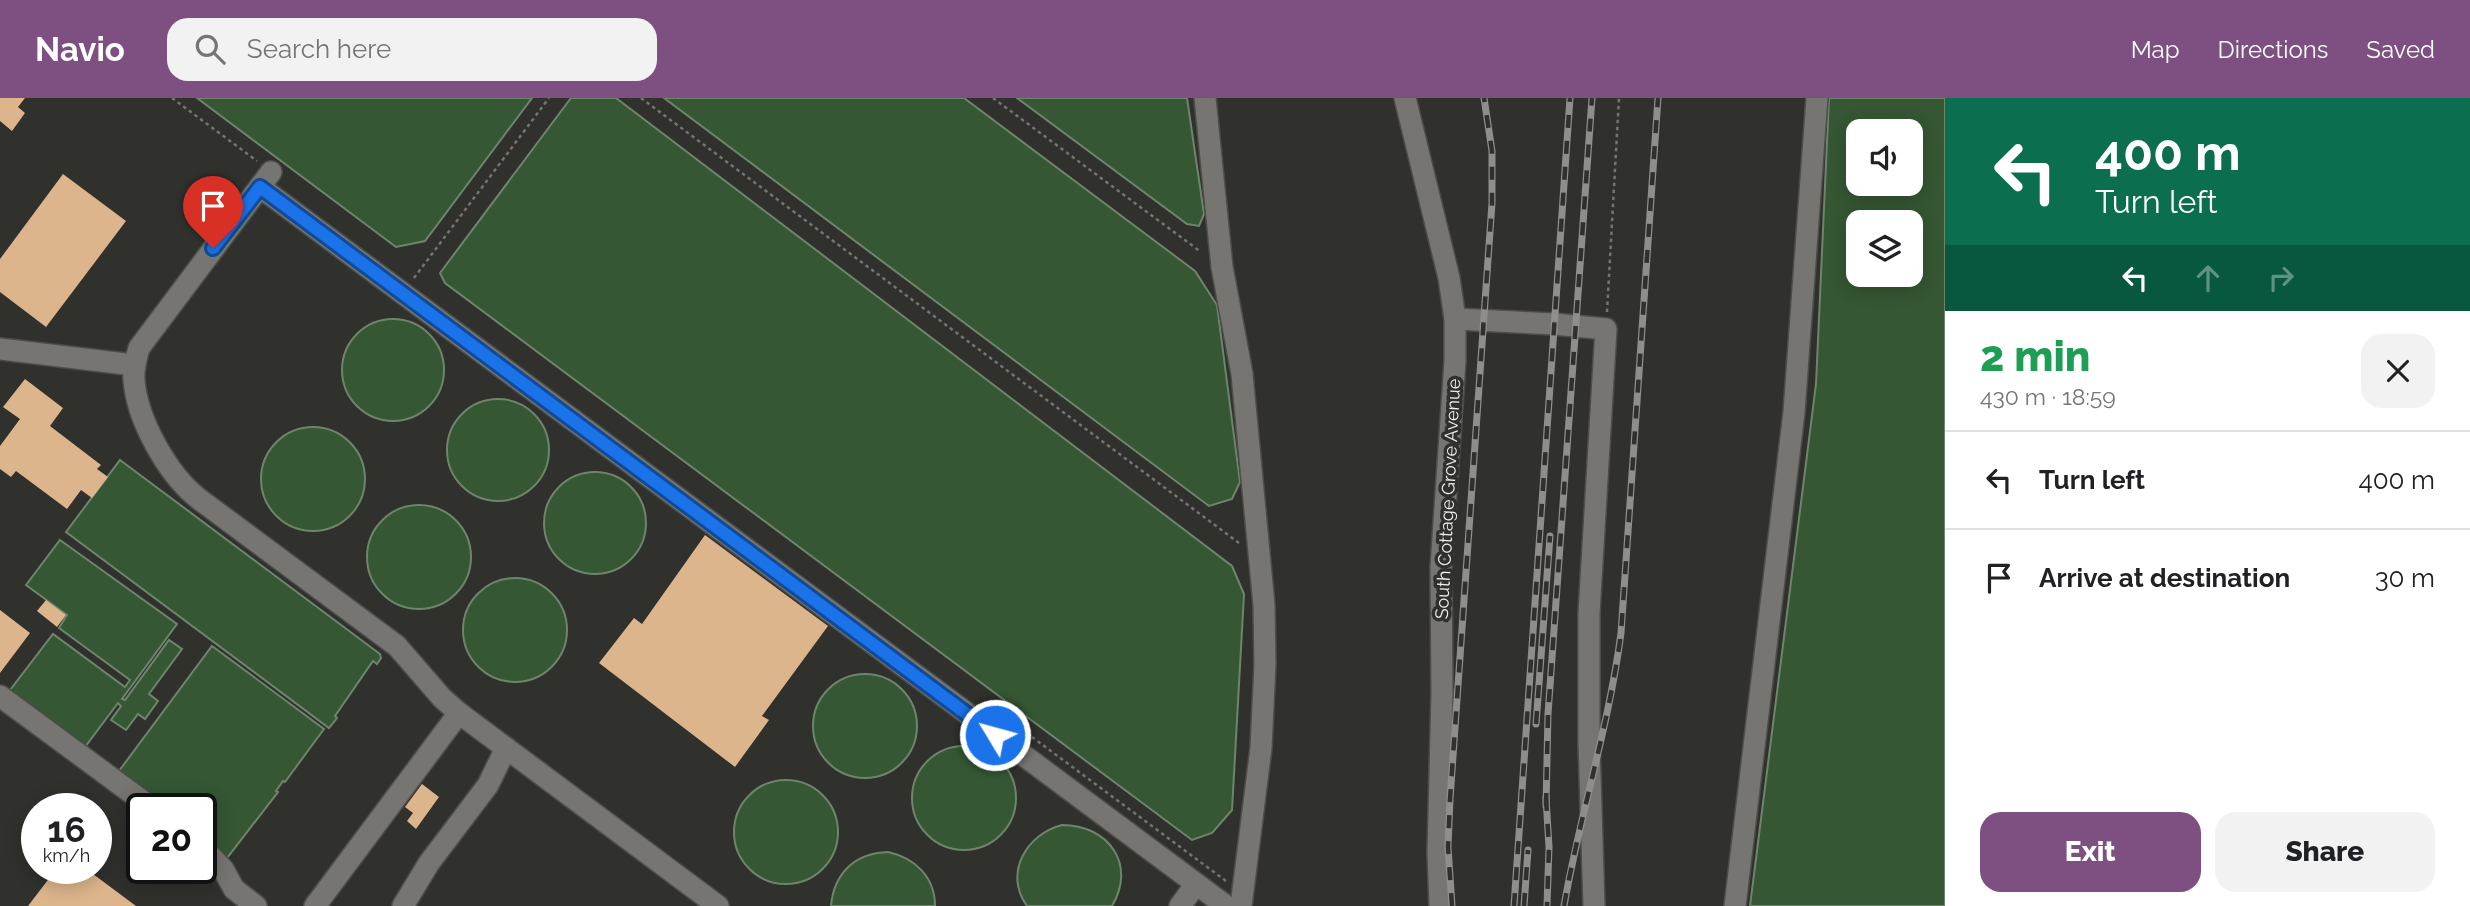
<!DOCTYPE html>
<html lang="en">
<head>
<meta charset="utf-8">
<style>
  body { margin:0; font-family:Raleway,sans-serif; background:#f2f2f2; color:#202124; height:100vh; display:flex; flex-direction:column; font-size:26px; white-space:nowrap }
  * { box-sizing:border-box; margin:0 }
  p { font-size:23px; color:#757577 }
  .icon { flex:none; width:38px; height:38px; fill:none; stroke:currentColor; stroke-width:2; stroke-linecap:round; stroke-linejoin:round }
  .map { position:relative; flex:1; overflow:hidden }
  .sheet { display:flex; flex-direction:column; background:#fff; width:525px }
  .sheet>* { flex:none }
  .top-card { background:#0b6e4f; color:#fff; overflow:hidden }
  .controls { position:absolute; left:1846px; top:21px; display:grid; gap:14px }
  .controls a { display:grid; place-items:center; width:77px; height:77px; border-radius:14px; background:#fff; box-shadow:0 4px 18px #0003; font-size:35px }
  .speed { position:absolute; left:21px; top:695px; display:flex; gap:14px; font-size:35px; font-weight:700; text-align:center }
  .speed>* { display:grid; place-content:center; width:91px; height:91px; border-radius:50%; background:#fff; box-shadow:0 4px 18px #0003; line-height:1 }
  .speed small { font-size:18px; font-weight:400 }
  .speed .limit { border:4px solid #111; border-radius:10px; background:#fff; color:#111 }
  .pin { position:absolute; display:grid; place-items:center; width:60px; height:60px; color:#fff; margin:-72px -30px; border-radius:50% 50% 50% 0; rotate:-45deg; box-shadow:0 0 7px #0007 }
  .pin .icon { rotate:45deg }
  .me { position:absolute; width:77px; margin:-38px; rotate:307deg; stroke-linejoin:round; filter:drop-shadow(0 0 5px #0008) }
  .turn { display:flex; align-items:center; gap:24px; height:147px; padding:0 35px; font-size:32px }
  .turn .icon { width:91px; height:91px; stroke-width:2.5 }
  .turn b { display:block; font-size:49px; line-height:60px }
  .lanes { display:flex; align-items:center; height:66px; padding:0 35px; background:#0003; justify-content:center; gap:35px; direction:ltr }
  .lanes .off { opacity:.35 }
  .round { display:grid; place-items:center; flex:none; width:74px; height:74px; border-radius:21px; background:#f2f2f2 }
  .head { display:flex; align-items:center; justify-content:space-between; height:119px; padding:0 35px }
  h1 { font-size:42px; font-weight:800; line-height:52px; color:#1e9e55 }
  .cta { display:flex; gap:14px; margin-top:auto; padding:14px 35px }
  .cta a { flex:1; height:80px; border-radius:21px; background:#7e5081; color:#fff; font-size:28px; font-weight:800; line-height:80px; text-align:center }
  .cta a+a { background:#f2f2f2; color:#202124 }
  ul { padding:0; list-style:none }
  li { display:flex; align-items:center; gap:21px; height:98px; padding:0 35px; border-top:2px solid #e0e0e0 }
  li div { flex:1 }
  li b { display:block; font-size:26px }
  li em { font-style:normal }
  header { display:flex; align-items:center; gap:42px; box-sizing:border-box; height:98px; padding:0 35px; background:#7e5081; color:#fff }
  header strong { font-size:33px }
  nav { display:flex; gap:38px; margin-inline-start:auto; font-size:24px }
  .search { width:490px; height:63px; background:#f2f2f2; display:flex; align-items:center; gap:18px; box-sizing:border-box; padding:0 24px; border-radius:21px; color:#757577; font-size:26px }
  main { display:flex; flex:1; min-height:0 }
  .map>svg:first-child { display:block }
</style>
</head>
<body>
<header>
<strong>Navio</strong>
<div class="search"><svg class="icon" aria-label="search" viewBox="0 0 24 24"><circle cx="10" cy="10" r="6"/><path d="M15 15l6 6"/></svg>Search here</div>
<nav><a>Map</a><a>Directions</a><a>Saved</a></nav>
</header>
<main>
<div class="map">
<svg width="1945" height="808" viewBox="0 0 1945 808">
  <rect width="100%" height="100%" fill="#30302d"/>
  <g fill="#355733" stroke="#6e856b" stroke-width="2" fill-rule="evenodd">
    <polygon points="197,0 532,0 425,143 396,149"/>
    <polygon points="571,0 616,0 1232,468 1244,496 1232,712 1212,735 1192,742 445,185 440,175"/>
    <polygon points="664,0 964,0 1195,173 1217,207 1240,384 1232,401 1209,408"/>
    <polygon points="1017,0 1187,0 1204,116 1199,128 1187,126"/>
    <path d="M1829 0H1945V808H1750L1816 286ZM1858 33H1911V86H1858ZM1858 124H1911V177H1858Z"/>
    <circle cx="393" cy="272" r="51"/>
    <circle cx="498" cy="352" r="51"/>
    <circle cx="313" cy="381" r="52"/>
    <polygon points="120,362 380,556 381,560 377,566 373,563 335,618 337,620 329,630 66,434"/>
    <circle cx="595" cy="425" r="51"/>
    <circle cx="419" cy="459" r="52"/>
    <polygon points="60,442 177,526 122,601 125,602 169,542 182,551 149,596 158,603 145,621 138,616 126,632 111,622 121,608 118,605 82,653 7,596 53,536 125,589 130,582 59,530 67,517 26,487"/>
    <circle cx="515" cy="532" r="52"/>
    <polygon points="212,548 324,631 285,684 283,683 276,693 278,694 227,760 201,741 201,710 161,710 116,677"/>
    <circle cx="865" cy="628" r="52"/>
    <circle cx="964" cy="700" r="52"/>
    <circle cx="786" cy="734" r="52"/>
    <path d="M1062 727C1108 727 1137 766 1112 808H1027C1003 775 1027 736 1062 727Z"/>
    <path d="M888 754C915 760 935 779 935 808H831C834 775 855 755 888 754Z"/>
  </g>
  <g fill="#dcb58c">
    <polygon points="0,0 25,0 18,9 25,15 12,33 0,23"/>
    <polygon points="63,76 126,123 46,229 0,194 0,161"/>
    <polygon points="25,281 63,310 50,328 101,367 97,371 108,379 92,400 81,392 67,411 16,373 11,379 0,371 0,348 20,321 3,309"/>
    <polygon points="705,437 828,528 762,618 769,622 735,669 599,565 634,520 642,526"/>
    <polygon points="46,502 66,517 57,529 37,513"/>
    <polygon points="0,512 30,535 0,575"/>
    <polygon points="422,686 439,699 416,731 407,723 413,715 405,709"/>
    <polygon points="57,770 85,770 136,808 28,808"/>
  </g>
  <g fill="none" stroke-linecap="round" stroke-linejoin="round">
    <g stroke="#4c4c49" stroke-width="24">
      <g id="minor">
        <polyline points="1205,0 1222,169 1242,276 1264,507 1265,566 1261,650 1241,808"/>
        <polyline points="1405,0 1449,180 1455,221 1455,263 1441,469 1442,595 1438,755 1440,808"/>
        <path d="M271 74 139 250C136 261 133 271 134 282 137 322 168 377 199 401L397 548 442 600 459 615 718 808"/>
        <polyline points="260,89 1226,808"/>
        <polyline points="1455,221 1554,226 1606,231 1589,515 1589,645 1594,808"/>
        <polyline points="0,251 134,267"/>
        <polyline points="0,598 152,710"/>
        <polyline points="201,748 223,771 234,791 256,808"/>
        <polyline points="315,808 459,615"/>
        <polyline points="403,808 429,765 488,687 506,650"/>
        <polyline points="1180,808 1196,786"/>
        <polyline points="1735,808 1794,314 1817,0"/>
      </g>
    </g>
    <g stroke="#757472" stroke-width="2.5" stroke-dasharray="3.5 3.5" stroke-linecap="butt">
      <polyline points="172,0 257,63"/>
      <polyline points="641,0 1239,445"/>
      <polyline points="993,0 1201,154"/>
      <polyline points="414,180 549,0"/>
      <polyline points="1607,214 1619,0"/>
      <polyline points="1032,639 1226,783"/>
    </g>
    <use href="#minor" stroke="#767572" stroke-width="21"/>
    <g stroke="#8f8e8c" stroke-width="7">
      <g id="rail">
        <polyline points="1536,626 1550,438"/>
        <polyline points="1546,700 1549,749 1547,808"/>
        <polyline points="1546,708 1548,616 1592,0"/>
        <polyline points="1452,808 1448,749 1450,701 1492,105 1492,53 1484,0"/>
        <polyline points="1514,808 1570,0"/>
        <polyline points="1524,808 1528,752"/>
        <path d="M1564 808C1580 716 1609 628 1621 535L1658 0"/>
      </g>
    </g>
    <use href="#rail" stroke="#30302d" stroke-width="4.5" stroke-dasharray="13" stroke-linecap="butt"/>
  </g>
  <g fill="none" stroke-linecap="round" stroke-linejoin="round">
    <g stroke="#114b97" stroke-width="18">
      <polyline id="route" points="213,150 260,89 995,637"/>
    </g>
    <use href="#route" stroke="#1a73e8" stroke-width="12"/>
  </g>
  <g text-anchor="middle" stroke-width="7" stroke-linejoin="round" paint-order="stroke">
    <g font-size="18" fill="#f2f1ef" stroke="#30302d">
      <text transform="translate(1448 401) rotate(-87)" y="6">South Cottage Grove Avenue</text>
    </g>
  </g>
</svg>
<div class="controls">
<a><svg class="icon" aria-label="sound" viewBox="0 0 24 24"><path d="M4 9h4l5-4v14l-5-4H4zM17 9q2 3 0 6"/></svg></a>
<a><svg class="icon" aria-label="layers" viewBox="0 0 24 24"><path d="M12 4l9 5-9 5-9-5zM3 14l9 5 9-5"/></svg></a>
</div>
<div class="speed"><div>16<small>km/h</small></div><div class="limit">20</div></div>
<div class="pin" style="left:213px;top:150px;background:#d93025"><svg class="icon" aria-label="arrive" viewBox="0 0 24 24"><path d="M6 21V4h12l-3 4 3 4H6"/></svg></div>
<svg class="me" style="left:995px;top:637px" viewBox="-20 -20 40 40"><circle r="17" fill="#1a73e8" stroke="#fff" stroke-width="3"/><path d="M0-11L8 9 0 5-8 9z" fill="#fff"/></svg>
</div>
<section class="sheet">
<div class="top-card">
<div class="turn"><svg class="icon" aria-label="left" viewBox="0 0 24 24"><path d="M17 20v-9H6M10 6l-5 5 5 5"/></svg><div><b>400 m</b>Turn left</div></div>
<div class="lanes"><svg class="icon" aria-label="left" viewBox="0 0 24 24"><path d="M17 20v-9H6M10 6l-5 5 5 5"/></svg><svg class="icon off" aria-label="ahead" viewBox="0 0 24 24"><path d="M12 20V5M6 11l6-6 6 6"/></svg><svg class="icon off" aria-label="right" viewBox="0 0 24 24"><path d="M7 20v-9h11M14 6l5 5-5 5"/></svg></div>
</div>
<div class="head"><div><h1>2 min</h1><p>430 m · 18:59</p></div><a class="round"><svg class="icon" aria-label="close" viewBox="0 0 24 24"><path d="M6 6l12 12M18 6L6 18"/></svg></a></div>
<ul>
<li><svg class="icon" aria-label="left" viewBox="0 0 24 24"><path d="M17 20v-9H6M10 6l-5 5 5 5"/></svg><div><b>Turn left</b></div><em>400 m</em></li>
<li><svg class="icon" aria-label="arrive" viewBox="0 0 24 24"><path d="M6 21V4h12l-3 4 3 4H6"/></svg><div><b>Arrive at destination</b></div><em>30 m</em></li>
</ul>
<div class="cta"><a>Exit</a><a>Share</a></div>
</section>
</main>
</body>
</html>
